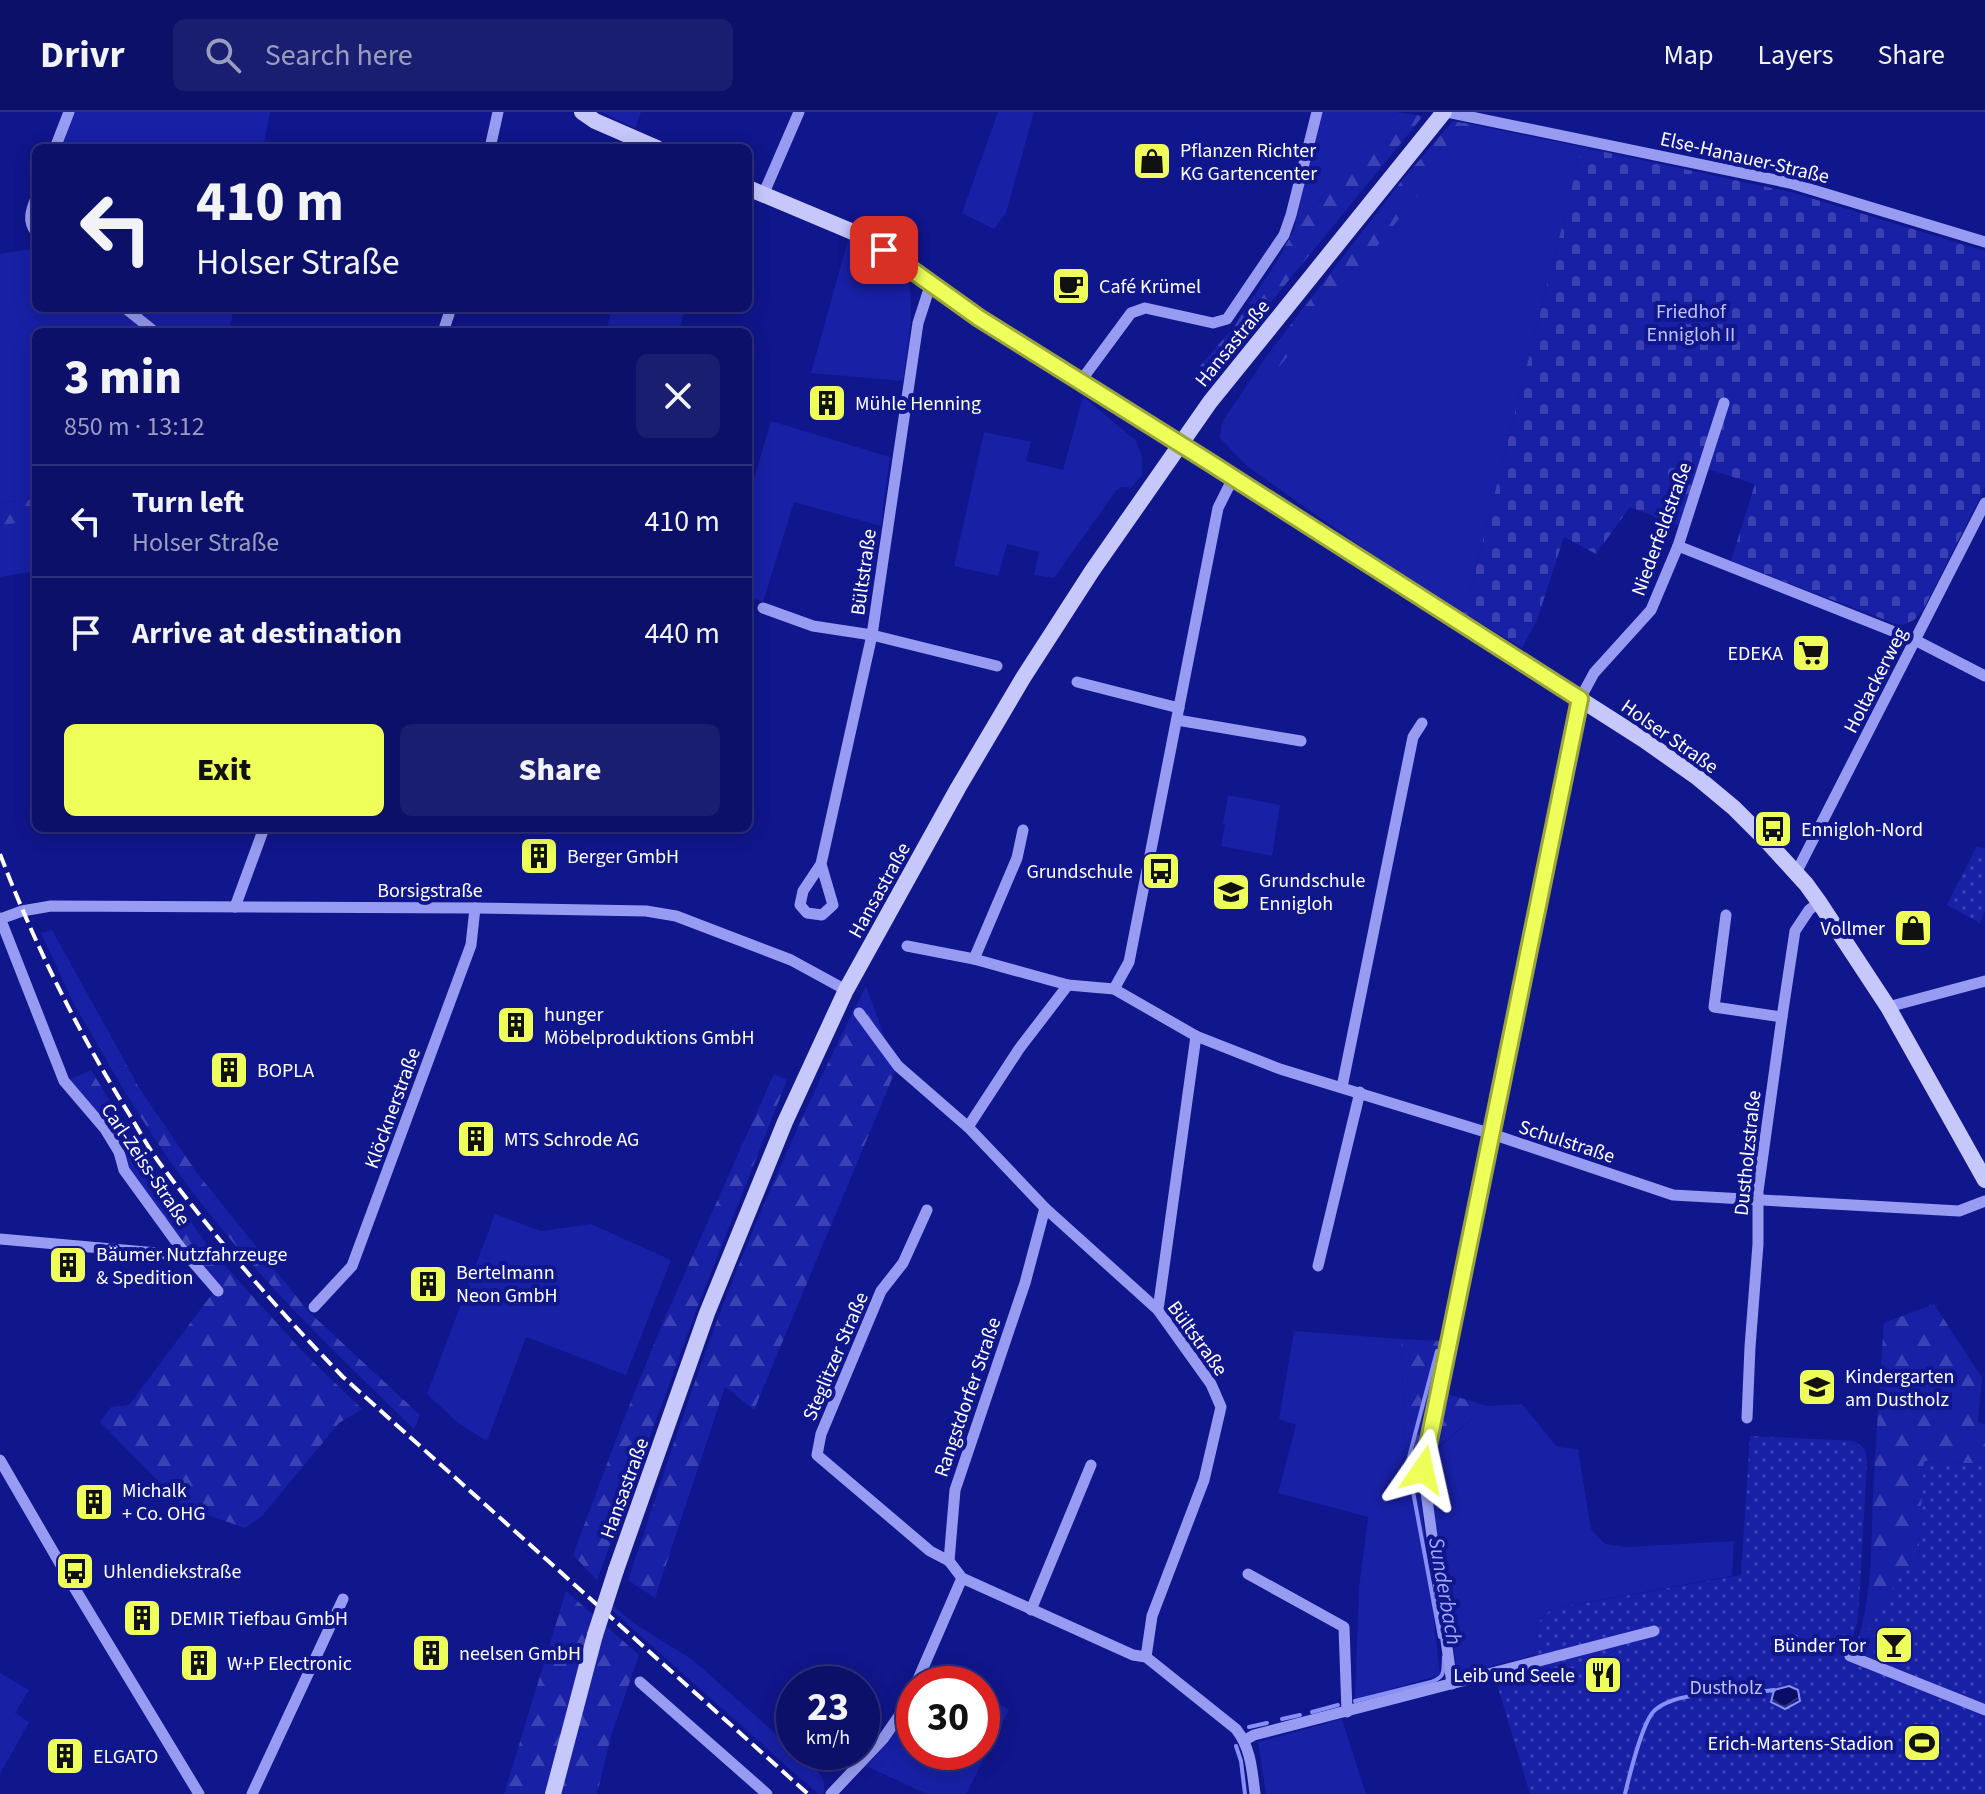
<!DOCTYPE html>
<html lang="en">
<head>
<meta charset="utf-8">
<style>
  body { margin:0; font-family:"Source Sans 3",sans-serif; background:#1a1e71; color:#f1f3f6; height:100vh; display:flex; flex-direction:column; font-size:30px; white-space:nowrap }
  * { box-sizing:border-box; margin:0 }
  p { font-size:26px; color:#9a9dc0 }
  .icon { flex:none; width:44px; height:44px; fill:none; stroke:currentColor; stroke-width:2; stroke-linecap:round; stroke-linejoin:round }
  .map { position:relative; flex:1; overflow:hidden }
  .panel { position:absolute; left:32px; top:216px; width:720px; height:504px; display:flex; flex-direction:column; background:#0c1068; border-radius:12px; box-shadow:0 4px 20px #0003,0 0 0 2px #2c307c }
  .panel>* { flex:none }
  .hud { position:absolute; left:32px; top:32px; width:720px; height:168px; border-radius:12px; box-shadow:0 4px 20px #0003,0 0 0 2px #2c307c; background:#0c1068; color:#f1f3f6; overflow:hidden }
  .speed { position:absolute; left:776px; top:1554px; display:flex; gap:16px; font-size:40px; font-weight:700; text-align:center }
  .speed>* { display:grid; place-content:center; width:104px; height:104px; border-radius:50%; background:#0c1068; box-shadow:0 4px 20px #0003,0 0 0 2px #2c307c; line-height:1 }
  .speed small { font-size:20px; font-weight:400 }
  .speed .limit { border:12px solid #d22; background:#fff; color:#111 }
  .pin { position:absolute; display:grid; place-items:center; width:68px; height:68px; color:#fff; margin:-34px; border-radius:16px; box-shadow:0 4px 12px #0006 }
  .me { position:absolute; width:88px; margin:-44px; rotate:11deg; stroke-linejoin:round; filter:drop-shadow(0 0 6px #0008) }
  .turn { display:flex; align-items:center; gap:28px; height:168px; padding:0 32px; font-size:36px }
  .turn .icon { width:104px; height:104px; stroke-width:2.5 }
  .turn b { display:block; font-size:56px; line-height:68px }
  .round { display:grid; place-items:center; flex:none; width:84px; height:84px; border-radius:12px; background:#1a1e71 }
  .headline { display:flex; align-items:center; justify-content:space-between; height:136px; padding:0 32px }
  h1 { font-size:48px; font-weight:800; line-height:60px }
  .cta { display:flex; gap:16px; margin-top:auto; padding:16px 32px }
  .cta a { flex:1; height:92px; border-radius:12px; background:#edff58; color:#111; font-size:32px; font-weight:800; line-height:92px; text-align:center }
  .cta a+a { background:#1a1e71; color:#f1f3f6 }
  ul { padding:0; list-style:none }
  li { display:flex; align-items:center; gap:24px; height:112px; padding:0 32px; border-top:2px solid #2c307c }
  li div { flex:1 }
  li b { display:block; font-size:30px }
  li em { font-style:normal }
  header { display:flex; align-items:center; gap:48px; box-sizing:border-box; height:112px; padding:0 40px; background:#0c1068; border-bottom:2px solid #2c307c }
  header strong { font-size:38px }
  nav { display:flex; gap:44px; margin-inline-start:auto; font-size:28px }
  .search { width:560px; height:72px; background:#1a1e71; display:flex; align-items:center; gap:20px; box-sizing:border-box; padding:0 28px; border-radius:12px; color:#9a9dc0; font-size:30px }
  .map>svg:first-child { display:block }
</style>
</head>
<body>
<header>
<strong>Drivr</strong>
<div class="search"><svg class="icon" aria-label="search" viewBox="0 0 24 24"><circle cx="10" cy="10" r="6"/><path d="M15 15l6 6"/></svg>Search here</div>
<nav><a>Map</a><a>Layers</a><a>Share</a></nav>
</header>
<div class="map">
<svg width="1985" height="1682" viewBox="0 0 1985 1682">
  <defs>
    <pattern id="forest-firs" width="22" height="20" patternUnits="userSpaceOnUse" patternTransform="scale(2)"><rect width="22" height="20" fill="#1820a6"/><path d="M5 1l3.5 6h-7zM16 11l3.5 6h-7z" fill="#3b41b3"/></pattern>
    <pattern id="cemetery-stones" width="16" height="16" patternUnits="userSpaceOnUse" patternTransform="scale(2)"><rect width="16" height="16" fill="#1820a6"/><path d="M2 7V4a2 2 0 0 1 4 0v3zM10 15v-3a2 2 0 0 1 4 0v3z" fill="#3b41b3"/></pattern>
    <pattern id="park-dots" width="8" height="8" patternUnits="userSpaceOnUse" patternTransform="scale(2)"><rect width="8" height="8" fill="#1820a6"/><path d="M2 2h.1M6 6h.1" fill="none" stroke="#3b41b3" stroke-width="1.8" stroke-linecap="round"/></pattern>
    <pattern id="water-waves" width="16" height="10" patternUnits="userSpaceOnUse" patternTransform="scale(2)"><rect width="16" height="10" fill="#0a0d67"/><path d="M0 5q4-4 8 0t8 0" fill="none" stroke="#2f317e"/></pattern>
  </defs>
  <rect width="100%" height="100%" fill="#10168b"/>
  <g fill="#1820a6">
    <polygon points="74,0 270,0 263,36 60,36"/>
    <polygon points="601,0 641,0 635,16"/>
    <polygon points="998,0 1034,0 1006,101 994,117 962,101"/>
    <polygon points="1321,0 1396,0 1294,118"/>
    <polygon points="1475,13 1582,35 1468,487 1461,499 1373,443 1248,355 1220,326 1222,310 1265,246 1279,254"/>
    <path d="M849 124C865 134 895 150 905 164 918 181 906 246 903 269L811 261Z"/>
    <polygon points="36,136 36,196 119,196 149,220 36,220 36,387 0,391 0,142"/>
    <polygon points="132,196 234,196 229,220 162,220"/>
    <polygon points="613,196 686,196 678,220 605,220"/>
    <polygon points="1083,284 1136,329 1142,344 1142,363 1131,376 1121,375 1116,379 1054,466 1034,463 1039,440 1007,432 998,464 954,454 984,320 1031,330 1026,349 1063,358"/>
    <polygon points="771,309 890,345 881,414 794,390 763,490 748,484 748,387"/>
    <polygon points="36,409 36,459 0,465 0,413"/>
    <polygon points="1228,683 1280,693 1272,744 1221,734 1225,713 1223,712"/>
    <polygon points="52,818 127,953 112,958 73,890 41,821"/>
    <polygon points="495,1102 541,1119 591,1112 671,1148 626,1263 526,1225 487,1329 458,1311 427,1282"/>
    <polygon points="1294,1219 1401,1227 1405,1329 1404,1363 1419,1370 1440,1563 1355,1587 1359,1476 1368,1405 1278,1381 1296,1313 1279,1307"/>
    <polygon points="1522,1292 1557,1335 1578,1337 1591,1417 1605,1432 1626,1435 1734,1429 1732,1464 1551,1497 1538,1511 1535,1543 1465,1561 1457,1557 1429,1378 1430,1343 1487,1294"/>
    <path d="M607 1488 635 1512 693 1548 794 1638V1640H796C810 1652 828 1662 824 1682H818L606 1493Z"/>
    <polygon points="932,1552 965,1572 923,1572"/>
    <polygon points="0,1561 29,1578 15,1601 29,1610 0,1662"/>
    <polygon points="982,1582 1009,1598 966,1682 927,1682 866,1654 889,1629 914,1591 914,1640 982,1640"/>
    <polygon points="1342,1607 1366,1682 1266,1682 1258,1630"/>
  </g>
  <g fill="url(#forest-firs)">
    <polygon points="1396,0 1423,4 1204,272 1200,254 1231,218 1276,151 1294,118"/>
    <polygon points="1453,9 1475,13 1279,255 1265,246 1403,67"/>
    <polygon points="36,387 36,409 0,413 0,391"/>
    <path d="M866 874 896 957 754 1298 725 1275 655 1486 628 1468C657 1383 684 1298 715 1214 759 1098 810 984 866 874Z"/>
    <path d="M127 953 138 974 197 1061 309 1200 420 1303 414 1317C351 1256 287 1195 231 1128 186 1075 147 1018 112 958Z"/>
    <polygon points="91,958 130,1022 210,1137 303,1240 362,1297 339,1311 262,1404 245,1416 211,1404 193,1404 100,1310 111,1295 129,1293 215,1178 186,1144 68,968"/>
    <polygon points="774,962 787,968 699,1191 597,1468 573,1443 621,1314 663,1210"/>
    <path d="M1934 1192 1982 1266 1978 1310 1985 1313V1352L1924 1349 1918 1456 1859 1534 1856 1533C1873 1486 1871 1432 1873 1382 1876 1325 1880 1268 1884 1211Z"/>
    <polygon points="1401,1227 1443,1229 1420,1349 1419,1370 1404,1363 1405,1329"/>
    <polygon points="1441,1280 1487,1294 1430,1342"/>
    <polygon points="566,1479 639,1543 611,1624 597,1682 504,1682"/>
  </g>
  <polygon fill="url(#cemetery-stones)" points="1582,35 1791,80 1985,139 1985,376 1923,498 1914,508 1901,514 1731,449 1755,372 1707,357 1688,417 1630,395 1596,442 1564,425 1537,508 1522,536 1461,499 1468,487"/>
  <g fill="url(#park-dots)">
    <polygon points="1977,734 1985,737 1985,800 1980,811 1947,793"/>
    <polygon points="1750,1324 1854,1329 1865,1337 1867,1350 1858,1508 1851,1531 1859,1534 1905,1456 1918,1455 1924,1349 1985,1352 1985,1682 1530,1682 1496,1569 1537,1561 1535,1543 1538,1511 1551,1497 1741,1463"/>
  </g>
  <polygon fill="url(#water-waves)" stroke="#8890f6" stroke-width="2" points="1789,1574 1798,1578 1800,1589 1785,1597 1771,1590 1774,1578"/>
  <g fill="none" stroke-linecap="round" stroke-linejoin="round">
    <g stroke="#8890f6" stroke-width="4">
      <polyline points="1408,1349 1437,1239"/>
      <polyline points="1409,1358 1440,1525"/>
      <polyline points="1713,1580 1744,1573 1758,1580 1774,1578"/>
      <path d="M1355 1589 1431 1570C1446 1564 1443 1560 1444 1545"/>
      <polyline points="1312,1600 1338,1593"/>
      <polyline points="1282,1607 1300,1603"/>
      <polyline points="1249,1615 1267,1611"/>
      <polyline points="1236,1634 1241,1649 1245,1682"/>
      <path d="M1625 1682C1629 1665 1643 1608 1655 1598 1664 1590 1679 1586 1691 1584"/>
    </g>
    <g stroke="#979cf2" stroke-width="11">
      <polyline points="1447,0 1790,71 1985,130"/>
      <polyline points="55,36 69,0"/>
      <polyline points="490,36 498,0"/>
      <polyline points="763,83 799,0"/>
      <path d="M36 86C31 98 27 109 36 120"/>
      <polyline points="125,196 155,220"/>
      <polyline points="443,220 451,196"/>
      <polyline points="1080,270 1131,201 1145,196 1213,211 1227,207 1284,123 1291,103 1317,0"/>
      <polyline points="1678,434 1915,528 1985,564"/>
      <polyline points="763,496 813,514 872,523 997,554"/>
      <polyline points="1077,570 1179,596"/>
      <polyline points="1177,608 1301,629"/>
      <polyline points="821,752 803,779 800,793 807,801 822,803 833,793 821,752 872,523 918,211 931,171"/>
      <polyline points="1796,761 1985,391"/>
      <polyline points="235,795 264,716"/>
      <polyline points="1726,803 1714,895 1782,905"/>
      <polyline points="0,806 64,969 105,1017 119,1040 124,1058 180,1135 218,1179"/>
      <polyline points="0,807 22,799 51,794 475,796 646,799 676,804 791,848 846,878"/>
      <polyline points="907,834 974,847 1068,873 1114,877 1196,924 1280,957 1492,1022 1673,1083 1959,1099 1985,1089"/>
      <polyline points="974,847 1017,746 1023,718"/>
      <polyline points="1114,877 1129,850 1218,396 1233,366"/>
      <polyline points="1888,895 1985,869"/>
      <polyline points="859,901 898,954 968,1015 1045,1096 1158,1198 1211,1272 1221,1295 1204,1368 1152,1504 1146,1545"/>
      <polyline points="1342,975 1413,625 1422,611"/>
      <polyline points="968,1015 1019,937 1068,873"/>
      <path d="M1045 1096 1025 1171 955 1378 949 1449 962 1466 1133 1543 1146 1545 1236 1617C1251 1636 1252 1658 1255 1682"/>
      <polyline points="927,1098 903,1151 881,1179 821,1322 817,1343 930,1439 949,1449"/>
      <polyline points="0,1127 168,1142 180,1135"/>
      <polyline points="1318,1154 1360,980"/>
      <polyline points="314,1195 352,1154 471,833 475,796"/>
      <polyline points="1158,1198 1196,924"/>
      <polyline points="1747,1306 1750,1235 1758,1132 1758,1079 1782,905 1795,819 1809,798 1819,790"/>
      <polyline points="0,1348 69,1467 199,1682"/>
      <polyline points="1248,1462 1344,1515 1347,1600"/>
      <polyline points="1031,1498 1091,1353"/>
      <polyline points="1850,1544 1985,1598"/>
      <polyline points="640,1570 767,1682"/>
      <polyline points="916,1572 962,1466"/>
      <polyline points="1452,1572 1423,1358 1580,587 1594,561 1651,498 1678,434 1724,291"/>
      <polyline points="1245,1628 1254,1623 1654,1519"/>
      <polyline points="252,1682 343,1487"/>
      <polyline points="831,1682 883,1627 906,1594 914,1577"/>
    </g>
    <g stroke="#c6c8fc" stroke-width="16">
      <polyline points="582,0 595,9 657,36"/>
      <polyline points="748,76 853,120 884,138 979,206 1536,559 1644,628 1698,666 1734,696 1764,726 1806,772 1819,790 1888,895 1985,1068"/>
      <polyline points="616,1458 707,1201 785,1010 846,878 958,676 1023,566 1092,459 1210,290 1444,0"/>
      <polyline points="553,1682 595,1523"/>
    </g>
    <path stroke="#fff" stroke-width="4" stroke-dasharray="14 6" stroke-linecap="butt" d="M0 742C34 831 76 916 126 997 138 1016 148 1036 161 1053 217 1128 278 1198 343 1265L808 1682"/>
    <polyline stroke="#c6c8fc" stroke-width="16" points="595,1523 616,1458"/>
  </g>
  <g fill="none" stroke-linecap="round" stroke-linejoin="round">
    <g stroke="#9aa639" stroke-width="20">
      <polyline id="route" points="884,138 979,206 1209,350 1580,587 1423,1358"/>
    </g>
    <use href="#route" stroke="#edff58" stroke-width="14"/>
  </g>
  <defs>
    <g id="shop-square" transform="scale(2)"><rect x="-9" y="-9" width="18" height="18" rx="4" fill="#edff58" stroke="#10168b"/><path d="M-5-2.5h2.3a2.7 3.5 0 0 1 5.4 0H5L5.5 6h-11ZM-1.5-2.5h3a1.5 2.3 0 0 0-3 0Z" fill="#111"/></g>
    <g id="cafe-square" transform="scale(2)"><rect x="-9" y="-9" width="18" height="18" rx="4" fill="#edff58" stroke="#10168b"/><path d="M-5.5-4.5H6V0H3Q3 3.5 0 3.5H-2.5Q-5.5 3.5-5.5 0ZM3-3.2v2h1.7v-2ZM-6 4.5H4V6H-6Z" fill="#111"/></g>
    <g id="building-square" transform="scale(2)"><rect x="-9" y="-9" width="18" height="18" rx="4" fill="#edff58" stroke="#10168b"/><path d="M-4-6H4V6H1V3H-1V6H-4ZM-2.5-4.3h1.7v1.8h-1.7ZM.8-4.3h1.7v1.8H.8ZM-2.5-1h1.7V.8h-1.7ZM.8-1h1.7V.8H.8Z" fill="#111"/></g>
    <g id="supermarket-square" transform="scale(2)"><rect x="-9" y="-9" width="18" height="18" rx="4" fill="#edff58" stroke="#10168b"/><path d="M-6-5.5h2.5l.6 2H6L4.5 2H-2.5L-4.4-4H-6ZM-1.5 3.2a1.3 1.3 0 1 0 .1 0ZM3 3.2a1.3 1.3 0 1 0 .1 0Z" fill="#111"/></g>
    <g id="bus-square" transform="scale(2)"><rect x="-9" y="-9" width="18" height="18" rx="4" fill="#edff58" stroke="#10168b"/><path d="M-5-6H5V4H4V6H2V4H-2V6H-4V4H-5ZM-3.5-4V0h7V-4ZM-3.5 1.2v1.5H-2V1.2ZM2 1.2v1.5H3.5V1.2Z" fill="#111"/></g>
    <g id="school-square" transform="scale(2)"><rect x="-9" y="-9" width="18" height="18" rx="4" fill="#edff58" stroke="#10168b"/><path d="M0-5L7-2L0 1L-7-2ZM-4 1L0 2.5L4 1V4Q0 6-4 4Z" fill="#111"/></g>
    <g id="bar-square" transform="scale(2)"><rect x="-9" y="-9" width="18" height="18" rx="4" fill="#edff58" stroke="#10168b"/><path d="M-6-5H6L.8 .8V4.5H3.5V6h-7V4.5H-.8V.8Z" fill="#111"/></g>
    <g id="restaurant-square" transform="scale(2)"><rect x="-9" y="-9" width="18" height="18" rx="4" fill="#edff58" stroke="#10168b"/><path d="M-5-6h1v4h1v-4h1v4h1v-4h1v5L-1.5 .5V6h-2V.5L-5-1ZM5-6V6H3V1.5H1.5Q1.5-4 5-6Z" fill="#111"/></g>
    <g id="stadium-square" transform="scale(2)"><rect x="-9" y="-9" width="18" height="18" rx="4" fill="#edff58" stroke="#10168b"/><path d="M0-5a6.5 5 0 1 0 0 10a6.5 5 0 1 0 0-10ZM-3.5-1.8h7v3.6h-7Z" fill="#111"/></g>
  </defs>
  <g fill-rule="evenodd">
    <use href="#shop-square" x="1152" y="49"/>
    <use href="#cafe-square" x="1071" y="174"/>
    <use href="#building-square" x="827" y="291"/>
    <use href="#supermarket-square" x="1811" y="541"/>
    <use href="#bus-square" x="1773" y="717"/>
    <use href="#building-square" x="539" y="744"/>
    <use href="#bus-square" x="1161" y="759"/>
    <use href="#school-square" x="1231" y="780"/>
    <use href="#shop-square" x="1913" y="816"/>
    <use href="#building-square" x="516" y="913"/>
    <use href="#building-square" x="229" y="958"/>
    <use href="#building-square" x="476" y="1027"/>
    <use href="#building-square" x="68" y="1153"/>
    <use href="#building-square" x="428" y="1172"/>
    <use href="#school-square" x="1817" y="1275"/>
    <use href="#building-square" x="94" y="1390"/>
    <use href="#bus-square" x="75" y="1459"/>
    <use href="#building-square" x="142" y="1506"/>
    <use href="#bar-square" x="1894" y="1533"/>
    <use href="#building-square" x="431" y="1541"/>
    <use href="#building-square" x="199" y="1551"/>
    <use href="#restaurant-square" x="1603" y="1563"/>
    <use href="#stadium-square" x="1922" y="1631"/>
    <use href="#building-square" x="65" y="1644"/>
  </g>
  <g text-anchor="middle" stroke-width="8" stroke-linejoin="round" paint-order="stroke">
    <g font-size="20" fill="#fff" stroke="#10168b" text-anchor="start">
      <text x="1180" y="45">Pflanzen Richter<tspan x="1180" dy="23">KG Gartencenter</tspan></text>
      <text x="1099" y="181">Café Krümel</text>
      <text x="855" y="298">Mühle Henning</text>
      <text x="1783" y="548" text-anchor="end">EDEKA</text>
      <text x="1801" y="724">Ennigloh-Nord</text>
      <text x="567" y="751">Berger GmbH</text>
      <text x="1133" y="766" text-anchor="end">Grundschule</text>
      <text x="1259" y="775">Grundschule<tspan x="1259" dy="23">Ennigloh</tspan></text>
      <text x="1885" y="823" text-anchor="end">Vollmer</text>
      <text x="544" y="909">hunger<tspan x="544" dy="23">Möbelproduktions GmbH</tspan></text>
      <text x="257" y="965">BOPLA</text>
      <text x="504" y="1034">MTS Schrode AG</text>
      <text x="96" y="1149">Bäumer Nutzfahrzeuge<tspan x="96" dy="23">&amp; Spedition</tspan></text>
      <text x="456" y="1167">Bertelmann<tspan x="456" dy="23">Neon GmbH</tspan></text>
      <text x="1845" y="1271">Kindergarten<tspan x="1845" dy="23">am Dustholz</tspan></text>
      <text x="122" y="1385">Michalk<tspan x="122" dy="23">+ Co. OHG</tspan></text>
      <text x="103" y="1466">Uhlendiekstraße</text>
      <text x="170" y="1513">DEMIR Tiefbau GmbH</text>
      <text x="1866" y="1540" text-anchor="end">Bünder Tor</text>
      <text x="459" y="1548">neelsen GmbH</text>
      <text x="227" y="1558">W+P Electronic</text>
      <text x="1575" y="1570" text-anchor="end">Leib und Seele</text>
      <text x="1894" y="1638" text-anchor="end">Erich-Martens-Stadion</text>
      <text x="93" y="1651">ELGATO</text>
    </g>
    <g font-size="20" fill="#fff" stroke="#10168b">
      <text transform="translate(1745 45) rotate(13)" y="7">Else-Hanauer-Straße</text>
      <text transform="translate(1232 231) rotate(-51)" y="7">Hansastraße</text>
      <text transform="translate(1661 417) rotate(-70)" y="7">Niederfeldstraße</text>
      <text transform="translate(863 460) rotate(-82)" y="7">Bültstraße</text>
      <text transform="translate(1875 568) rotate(-63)" y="7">Holtackerweg</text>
      <text transform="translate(1670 624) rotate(35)" y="7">Holser Straße</text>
      <text x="430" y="785">Borsigstraße</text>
      <text transform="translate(879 778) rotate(-61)" y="7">Hansastraße</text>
      <text transform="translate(392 996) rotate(-70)" y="7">Klöcknerstraße</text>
      <text transform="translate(1567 1029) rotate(18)" y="7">Schulstraße</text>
      <text transform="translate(1747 1041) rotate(-84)" y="7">Dustholzstraße</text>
      <text transform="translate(146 1052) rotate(56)" y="7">Carl-Zeiss-Straße</text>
      <text transform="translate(1198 1226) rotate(54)" y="7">Bültstraße</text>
      <text transform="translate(835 1244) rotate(-67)" y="7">Steglitzer Straße</text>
      <text transform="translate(967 1285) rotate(-71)" y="7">Rangstdorfer Straße</text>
      <text transform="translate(624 1376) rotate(-70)" y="7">Hansastraße</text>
    </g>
    <g font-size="20" fill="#bec2fd" stroke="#10168b">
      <text x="1691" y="206">Friedhof<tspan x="1691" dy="23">Ennigloh II</tspan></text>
      <text x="1726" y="1582">Dustholz</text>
    </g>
    <g font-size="22" font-style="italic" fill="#a3a8f9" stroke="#10168b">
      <text transform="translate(1446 1479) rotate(80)" y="8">Sunderbach</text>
    </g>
  </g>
</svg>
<div class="speed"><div>23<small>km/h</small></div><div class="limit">30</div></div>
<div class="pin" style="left:884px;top:138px;background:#d93025"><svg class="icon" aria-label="arrive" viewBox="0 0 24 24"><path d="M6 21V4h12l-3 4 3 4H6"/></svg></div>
<svg class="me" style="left:1423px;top:1358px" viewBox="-20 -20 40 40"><path d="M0-17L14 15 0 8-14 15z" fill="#edff58" stroke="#fff" stroke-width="4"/></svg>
<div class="hud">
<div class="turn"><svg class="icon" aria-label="left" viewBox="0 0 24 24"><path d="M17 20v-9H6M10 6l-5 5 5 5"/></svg><div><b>410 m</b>Holser Straße</div></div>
</div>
<section class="panel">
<div class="headline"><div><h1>3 min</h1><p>850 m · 13:12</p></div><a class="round"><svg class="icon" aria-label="close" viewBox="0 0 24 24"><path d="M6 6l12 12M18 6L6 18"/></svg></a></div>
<ul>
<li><svg class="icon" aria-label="left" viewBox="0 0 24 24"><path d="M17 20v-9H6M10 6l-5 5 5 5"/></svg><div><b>Turn left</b><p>Holser Straße</p></div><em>410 m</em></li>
<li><svg class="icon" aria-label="arrive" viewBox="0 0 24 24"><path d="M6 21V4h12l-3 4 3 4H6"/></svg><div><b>Arrive at destination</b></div><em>440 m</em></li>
</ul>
<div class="cta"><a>Exit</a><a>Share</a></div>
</section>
</div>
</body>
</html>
